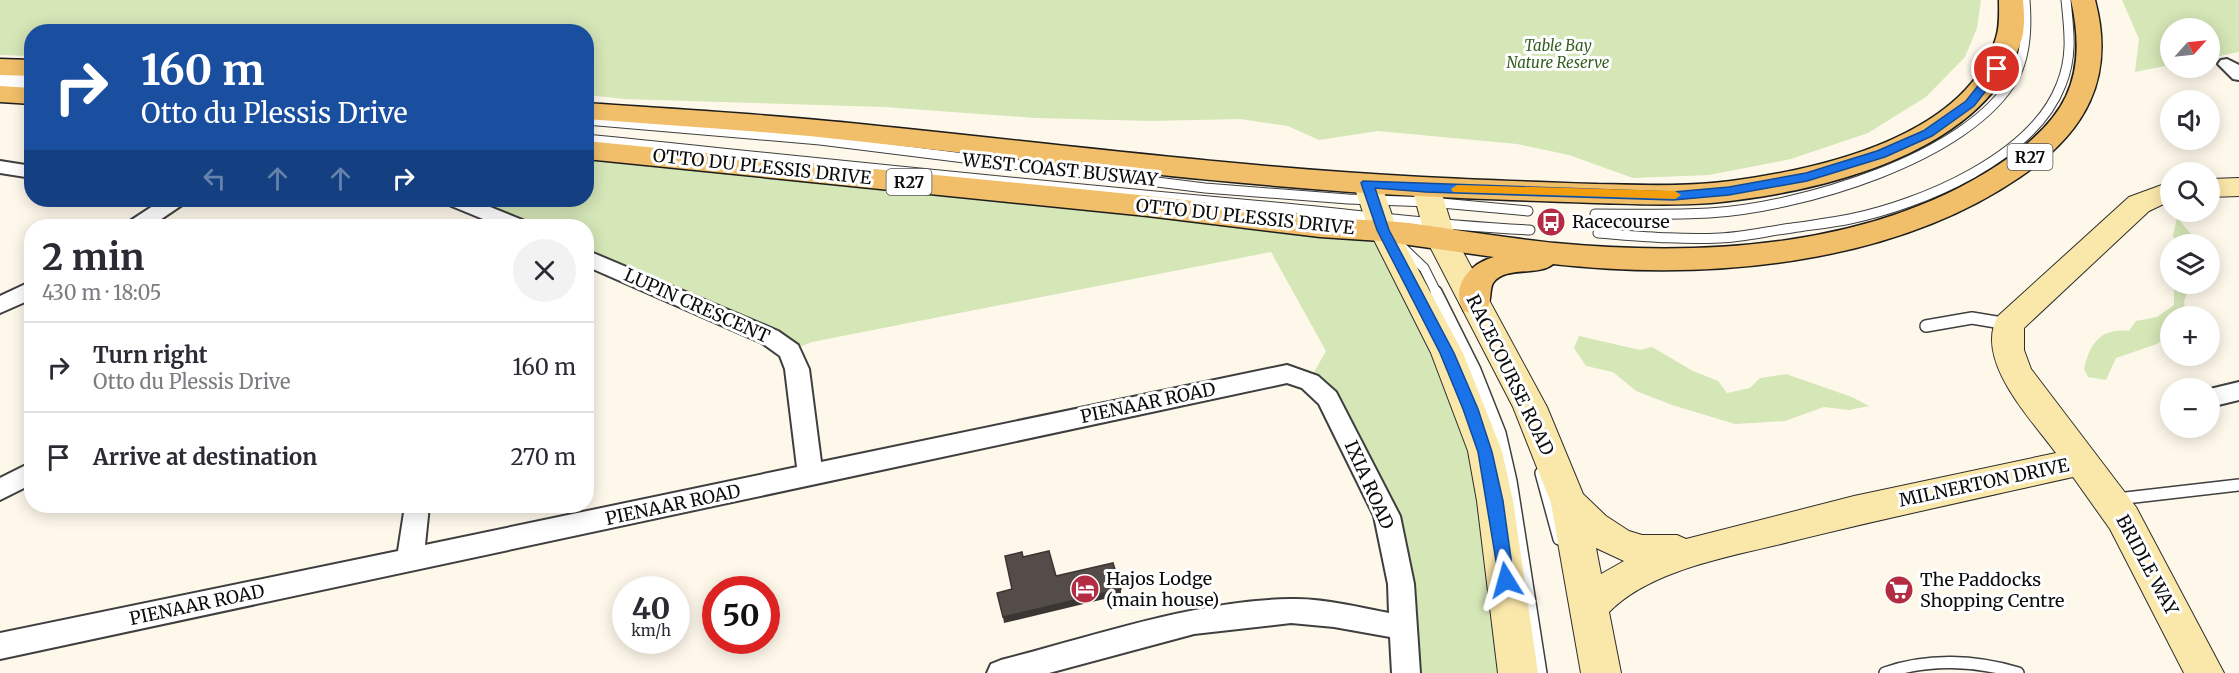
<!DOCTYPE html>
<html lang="en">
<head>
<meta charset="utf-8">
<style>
  body { margin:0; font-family:Merriweather,serif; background:#f2f2f3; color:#2b2b33; height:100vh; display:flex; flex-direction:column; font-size:22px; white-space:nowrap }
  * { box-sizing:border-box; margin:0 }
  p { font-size:20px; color:#7c7c81 }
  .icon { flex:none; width:33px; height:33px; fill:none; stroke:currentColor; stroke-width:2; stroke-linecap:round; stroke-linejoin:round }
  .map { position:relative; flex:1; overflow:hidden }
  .drawer { position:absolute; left:24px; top:219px; width:570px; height:294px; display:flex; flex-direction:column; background:#fff; border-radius:24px; box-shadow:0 3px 15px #0003 }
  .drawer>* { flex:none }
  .guide { position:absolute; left:24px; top:24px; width:570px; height:183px; border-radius:24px; box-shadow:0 3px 15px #0003; background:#1a4fa0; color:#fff; overflow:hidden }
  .needle { width:39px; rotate:63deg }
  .controls { position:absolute; left:2160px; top:18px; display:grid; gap:12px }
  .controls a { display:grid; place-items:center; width:60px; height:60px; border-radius:50%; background:#fff; box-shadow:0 3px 15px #0003; font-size:30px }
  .speed { position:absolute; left:612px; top:576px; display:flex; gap:12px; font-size:30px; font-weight:700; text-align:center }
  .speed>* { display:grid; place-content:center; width:78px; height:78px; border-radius:50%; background:#fff; box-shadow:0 3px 15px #0003; line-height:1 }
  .speed small { font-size:15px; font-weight:400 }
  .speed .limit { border:9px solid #d22; background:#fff; color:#111 }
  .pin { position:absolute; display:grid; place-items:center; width:51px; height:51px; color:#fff; margin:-26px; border:3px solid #fff; border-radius:50%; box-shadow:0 2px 6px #0007 }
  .me { position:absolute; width:66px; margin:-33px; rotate:352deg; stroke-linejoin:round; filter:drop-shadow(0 0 4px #0008) }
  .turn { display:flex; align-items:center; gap:21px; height:126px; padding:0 18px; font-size:27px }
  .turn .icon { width:78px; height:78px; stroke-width:2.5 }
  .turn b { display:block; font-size:42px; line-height:51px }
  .lanes { display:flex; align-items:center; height:57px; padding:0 18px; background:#0003; justify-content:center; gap:30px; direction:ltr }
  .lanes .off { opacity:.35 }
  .round { display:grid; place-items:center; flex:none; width:63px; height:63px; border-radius:32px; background:#f2f2f3 }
  .head { display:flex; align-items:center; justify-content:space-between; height:102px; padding:0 18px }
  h1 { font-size:36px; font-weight:700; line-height:45px }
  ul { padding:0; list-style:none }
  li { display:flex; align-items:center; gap:18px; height:90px; padding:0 18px; border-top:2px solid #e1e1e2 }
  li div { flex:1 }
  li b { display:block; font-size:22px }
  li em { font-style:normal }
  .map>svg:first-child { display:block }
</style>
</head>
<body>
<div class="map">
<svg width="2239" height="673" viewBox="0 0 2239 673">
  <rect width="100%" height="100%" fill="#fef8eb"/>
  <g fill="#d5e6b7">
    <polygon points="0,0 1981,0 1977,28 1965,57 1926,97 1868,133 1791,159 1709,175 1633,178 1569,155 1517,144 1378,131 1319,140 1288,126 1240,119 1151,121 1036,118 884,107 624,99 587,95 586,32 32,32 31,56 0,55"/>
    <polygon points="2122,0 2239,0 2239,52 2210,58 2210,28 2170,28 2170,65 2135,72 2139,39"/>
    <polygon points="587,150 1383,230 1447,353 1518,673 1406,673 1396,554 1309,381 1326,351 1271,252 812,342 790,351 587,257 586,226 518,226 456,200 586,200"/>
    <polygon points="2177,218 2193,236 2196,244 2176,244 2173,235"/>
    <path d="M2174 284H2191L2184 301 2186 316H2170V333L2157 344 2116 358 2106 380 2088 377 2084 369C2090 343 2101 328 2129 331L2136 321 2157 317 2174 305Z"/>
    <polygon points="1579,336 1640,350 1652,347 1693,371 1718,381 1727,393 1750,388 1760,378 1786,374 1852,397 1869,406 1849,410 1824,407 1785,421 1735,424 1672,405 1636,391 1613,372 1586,366 1574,348"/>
  </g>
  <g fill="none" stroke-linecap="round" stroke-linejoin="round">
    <g stroke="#3f3f3f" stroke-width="11">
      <g id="lane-far1">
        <polyline points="0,77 32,78"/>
        <polyline points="0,85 32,86"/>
        <polyline points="586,120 820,140 1205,188 1348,199 1430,202 1528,211"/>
        <path d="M586 139C812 162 1038 186 1264 206 1353 214 1441 226 1530 230"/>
        <path d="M1595 214C1633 214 1671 215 1709 213 1797 208 1970 159 2015 76 2026 54 2027 24 2025 0"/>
        <path d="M1598 233C1639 236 1679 240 1720 238 1744 237 1768 231 1792 228 1811 225 1831 223 1850 219 1922 204 2033 158 2061 85 2073 56 2069 30 2066 0"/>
        <polyline points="1400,245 1424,268 1437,294"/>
      </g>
    </g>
    <g stroke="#3f3f3f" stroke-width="14">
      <g id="lane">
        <polyline points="1436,292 1475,370 1500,433 1511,481 1541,673"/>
        <polyline points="1926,326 1972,318 2008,324"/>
        <polyline points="1541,473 1559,539"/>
        <polyline points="2117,499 2239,485"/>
        <path d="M1885 673C1928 658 1975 660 2018 673"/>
      </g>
    </g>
    <g stroke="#3f3f3f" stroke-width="4">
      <g id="street">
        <polygon points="2227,59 2239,65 2239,80 2233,79 2218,64 2221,60"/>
        <polygon points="0,161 32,166 32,178 0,173"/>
        <polygon points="162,200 185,200 182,205 151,226 127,226 130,221"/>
        <polygon points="446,200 473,200 525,221 528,226 500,226 449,205"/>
        <path d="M586 250 778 331 798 345 809 369 821 462 1287 365 1318 376 1336 392 1400 516 1414 584 1420 673H1392L1390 637 1334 627 1291 623 1194 634 1049 673H987L991 664 1001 660C1095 636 1192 601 1290 599 1323 598 1357 607 1389 613L1388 584 1374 516 1319 404 1302 388 1287 383 0 659V633L398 551 405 506H429L425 545 797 467 785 369 780 356 762 343 586 266Z"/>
        <polygon points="32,281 32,299 0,313 0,296"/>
        <polygon points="2239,382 2239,400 2210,407 2210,389"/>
        <polygon points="32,462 32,484 0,500 0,478"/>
      </g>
    </g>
    <g stroke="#2e2e2e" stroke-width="2">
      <g id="secondary">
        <polygon points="1367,174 1377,177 1381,183 1397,230 1463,353 1502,451 1513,501 1538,673 1498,673 1477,501 1468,451 1431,353 1369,230 1353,183 1357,177"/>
        <polygon points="2239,178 2239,196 2210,197 2210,179"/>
        <path d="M1426 179 1436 182 1440 188 1456 239 1547 407 1583 494 1606 516 1629 531 1642 535H1677L1686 539 1854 496 2056 453C2032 420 1973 360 1998 316L2129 197 2170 182V201L2149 211 2024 328V350L2031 369 2136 507 2224 673H2184L2110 529 2073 477C1980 498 1886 518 1793 541 1735 556 1652 568 1609 612L1621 673H1581L1551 503 1513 407 1426 239 1412 188 1416 182ZM1596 548 1624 561 1601 574Z"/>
      </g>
    </g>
    <g stroke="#1d1d1d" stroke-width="3">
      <g id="primary">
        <path d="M1999 0H2023C2024 12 2025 26 2022 38 1987 155 1816 193 1711 203 1672 206 1634 204 1595 203 1536 201 1477 199 1417 196 1229 186 1043 161 856 141 766 131 676 126 586 119V103C674 109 762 114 850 123 1041 142 1230 167 1422 177 1479 180 1537 182 1595 184 1640 185 1686 187 1731 181 1821 169 1966 137 1996 38 2000 26 1999 12 1999 0Z"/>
        <path d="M2071 0H2095C2116 79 2085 133 2020 177 1890 266 1706 281 1553 264 1538 277 1506 265 1493 283 1489 290 1492 302 1486 311L1475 314 1464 311C1449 286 1471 263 1494 257L1381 241 1320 237 1147 216 586 159V141C774 160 961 177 1149 196 1206 202 1262 211 1319 216 1349 220 1379 220 1409 223 1458 230 1506 238 1555 243 1702 257 1872 248 1998 165 2064 122 2089 80 2071 0Z"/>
        <polygon points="0,59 32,60 32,76 0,75"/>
        <polygon points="0,86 32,88 32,104 0,102"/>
      </g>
    </g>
    <use href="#lane-far1" stroke="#fff" stroke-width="9"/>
    <use href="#lane" stroke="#fff" stroke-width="11"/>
    <use href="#street" fill="#fff" fill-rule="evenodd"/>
    <use href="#secondary" fill="#fae7aa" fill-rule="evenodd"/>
    <use href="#primary" fill="#f1bf69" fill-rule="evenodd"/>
  </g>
  <polygon fill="#3b3533" points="1121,589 1121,595 1004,623 1003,617"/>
  <polygon fill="#544c49" stroke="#3b3533" stroke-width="1.5" points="1049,551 1056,576 1113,563 1121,589 1003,617 997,593 1012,589 1005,556 1022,552 1023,557"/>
  <polygon fill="#1a73e8" stroke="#114b97" stroke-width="1.5" points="1997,66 2003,69 1974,106 1932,136 1885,157 1807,181 1729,195 1673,200 1426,192 1375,188 1389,230 1454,353 1478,409 1492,452 1503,501 1514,580 1511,585 1506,587 1500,585 1478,452 1463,409 1440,353 1377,230 1361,183 1363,181 1673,192 1729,187 1806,173 1877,151 1923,131 1966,101 1993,67"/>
  <polygon fill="#f59e0b" points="1457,185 1675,191 1681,195 1675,199 1453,192 1451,189"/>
  <defs>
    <g id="bus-disc" transform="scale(1.5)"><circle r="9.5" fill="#b32c43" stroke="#fff"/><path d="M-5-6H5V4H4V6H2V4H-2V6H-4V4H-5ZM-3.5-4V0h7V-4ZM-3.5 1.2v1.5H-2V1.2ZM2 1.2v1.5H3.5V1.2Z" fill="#fff"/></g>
    <g id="hotel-disc" transform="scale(1.5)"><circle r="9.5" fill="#b32c43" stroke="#fff"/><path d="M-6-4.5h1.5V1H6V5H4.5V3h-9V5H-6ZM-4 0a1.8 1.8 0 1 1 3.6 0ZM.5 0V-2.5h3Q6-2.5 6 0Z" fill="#fff"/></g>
    <g id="supermarket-disc" transform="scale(1.5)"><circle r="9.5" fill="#b32c43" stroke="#fff"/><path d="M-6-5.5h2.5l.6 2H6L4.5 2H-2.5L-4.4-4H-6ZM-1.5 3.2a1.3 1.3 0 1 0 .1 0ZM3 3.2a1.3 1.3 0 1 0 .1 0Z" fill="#fff"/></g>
  </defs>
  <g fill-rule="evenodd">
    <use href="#bus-disc" x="1551" y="222"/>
    <use href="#hotel-disc" x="1085" y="589"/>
    <use href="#supermarket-disc" x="1899" y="590"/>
  </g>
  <g text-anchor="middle" stroke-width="6" stroke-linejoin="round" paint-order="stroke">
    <g font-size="15" font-style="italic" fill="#355f20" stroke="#fff">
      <text x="1558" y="51">Table Bay<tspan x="1558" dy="17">Nature Reserve</tspan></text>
    </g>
    <g fill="#fff" stroke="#555" stroke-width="1.5">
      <rect x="2007.5" y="144" width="45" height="26" rx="4.5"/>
      <rect x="886.5" y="169" width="45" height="26" rx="4.5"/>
    </g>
    <g font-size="16" font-weight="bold" fill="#0c0c0c">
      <text x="2030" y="163">R27</text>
      <text x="909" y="188">R27</text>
    </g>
    <g font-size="18" fill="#0c0c0c" stroke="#fff">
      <text transform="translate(762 167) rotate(6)" y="6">OTTO DU PLESSIS DRIVE</text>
      <text transform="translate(1060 170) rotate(6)" y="6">WEST COAST BUSWAY</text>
      <text transform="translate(1245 217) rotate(6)" y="6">OTTO DU PLESSIS DRIVE</text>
      <text transform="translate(697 306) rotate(24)" y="6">LUPIN CRESCENT</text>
      <text transform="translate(1510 375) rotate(64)" y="6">RACECOURSE ROAD</text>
      <text transform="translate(1148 403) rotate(-12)" y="6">PIENAAR ROAD</text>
      <text transform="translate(1984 483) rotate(-12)" y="6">MILNERTON DRIVE</text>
      <text transform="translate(1369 485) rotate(66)" y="6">IXIA ROAD</text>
      <text transform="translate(673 505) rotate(-12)" y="6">PIENAAR ROAD</text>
      <text transform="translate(2147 565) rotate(62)" y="6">BRIDLE WAY</text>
      <text transform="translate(197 605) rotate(-12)" y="6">PIENAAR ROAD</text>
    </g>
    <g font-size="18" fill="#0c0c0c" stroke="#fff" text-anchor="start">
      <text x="1572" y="228">Racecourse</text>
      <text x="1106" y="585">Hajos Lodge<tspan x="1106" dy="21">(main house)</tspan></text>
      <text x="1920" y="586">The Paddocks<tspan x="1920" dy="21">Shopping Centre</tspan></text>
    </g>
  </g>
</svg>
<div class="controls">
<a><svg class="needle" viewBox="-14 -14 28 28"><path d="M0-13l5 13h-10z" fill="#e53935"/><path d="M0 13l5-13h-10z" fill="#7c7c81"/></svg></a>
<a><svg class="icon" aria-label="sound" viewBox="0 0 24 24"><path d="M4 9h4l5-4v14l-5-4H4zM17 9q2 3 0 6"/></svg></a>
<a><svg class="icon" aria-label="search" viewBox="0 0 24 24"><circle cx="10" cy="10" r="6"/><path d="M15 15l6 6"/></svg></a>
<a><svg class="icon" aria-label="layers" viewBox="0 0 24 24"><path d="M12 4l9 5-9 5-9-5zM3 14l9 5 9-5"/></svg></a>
<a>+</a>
<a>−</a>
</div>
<div class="speed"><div>40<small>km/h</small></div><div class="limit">50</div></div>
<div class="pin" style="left:1997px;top:69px;background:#d93025"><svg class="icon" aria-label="arrive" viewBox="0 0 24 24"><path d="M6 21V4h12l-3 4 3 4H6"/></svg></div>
<svg class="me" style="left:1506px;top:580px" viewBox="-20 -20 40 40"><path d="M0-17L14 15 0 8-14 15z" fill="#1a73e8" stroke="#fff" stroke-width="4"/></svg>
<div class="guide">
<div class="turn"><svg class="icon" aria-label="right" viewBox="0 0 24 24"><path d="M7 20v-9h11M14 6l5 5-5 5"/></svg><div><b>160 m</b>Otto du Plessis Drive</div></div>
<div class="lanes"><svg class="icon off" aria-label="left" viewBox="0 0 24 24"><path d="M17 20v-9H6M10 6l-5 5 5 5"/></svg><svg class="icon off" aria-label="ahead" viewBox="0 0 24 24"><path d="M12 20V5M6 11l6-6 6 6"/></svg><svg class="icon off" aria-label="ahead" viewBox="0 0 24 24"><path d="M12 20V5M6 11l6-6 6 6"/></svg><svg class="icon" aria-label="right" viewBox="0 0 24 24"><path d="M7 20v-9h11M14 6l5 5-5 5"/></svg></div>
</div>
<section class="drawer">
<div class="head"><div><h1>2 min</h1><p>430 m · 18:05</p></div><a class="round"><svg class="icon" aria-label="close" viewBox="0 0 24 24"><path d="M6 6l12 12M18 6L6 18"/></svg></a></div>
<ul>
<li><svg class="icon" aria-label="right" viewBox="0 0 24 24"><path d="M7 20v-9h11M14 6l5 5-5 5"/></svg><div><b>Turn right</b><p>Otto du Plessis Drive</p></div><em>160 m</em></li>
<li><svg class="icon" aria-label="arrive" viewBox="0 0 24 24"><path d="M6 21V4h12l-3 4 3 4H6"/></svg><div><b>Arrive at destination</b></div><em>270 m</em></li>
</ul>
</section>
</div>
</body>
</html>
